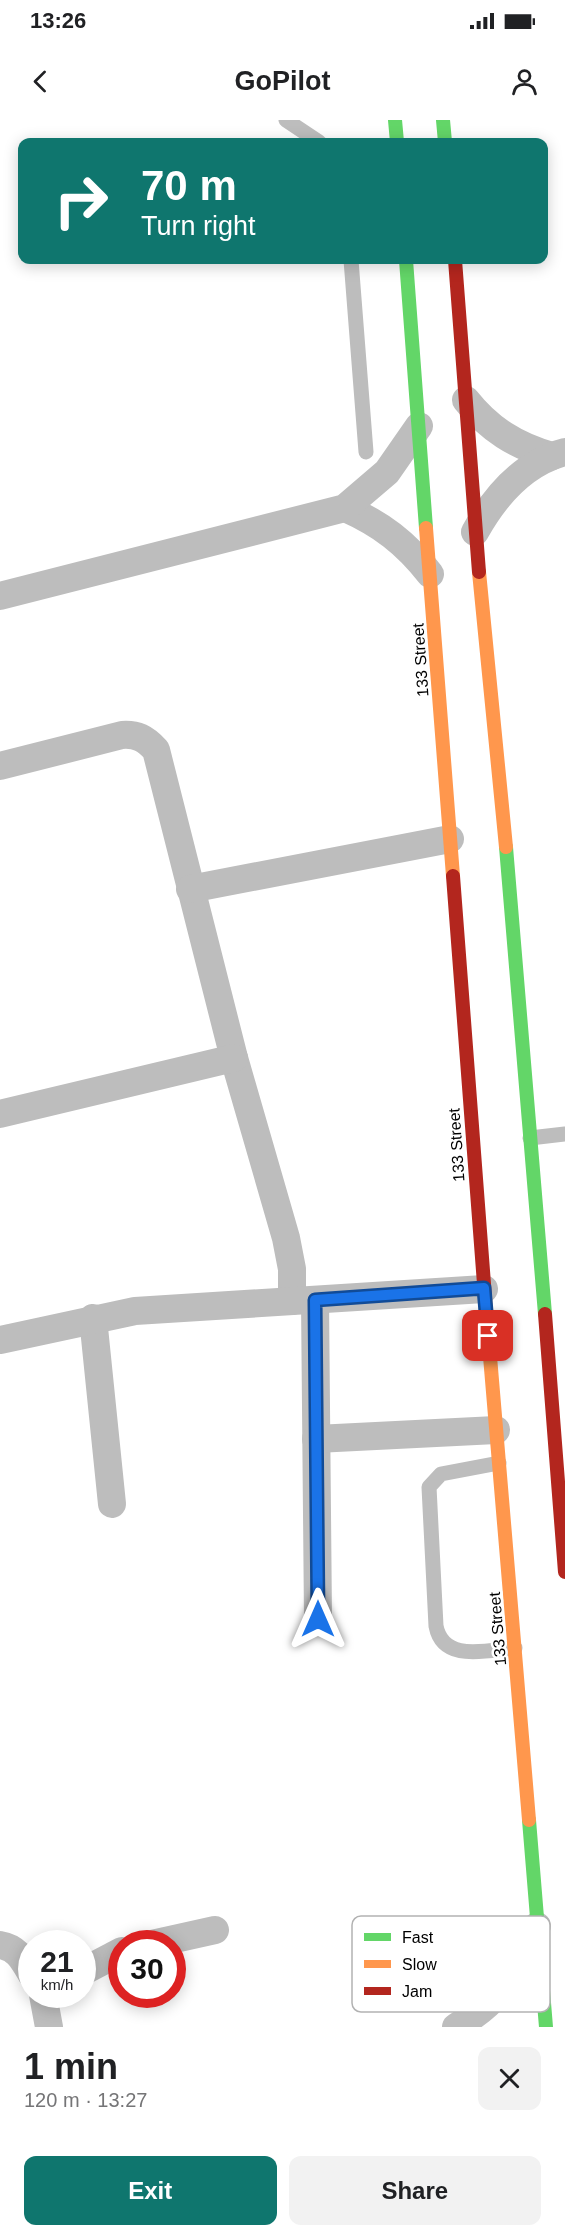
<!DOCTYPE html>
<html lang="en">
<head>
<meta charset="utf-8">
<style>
  body { margin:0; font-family:Helvetica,sans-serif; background:#f2f2f2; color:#202124; height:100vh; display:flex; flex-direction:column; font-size:22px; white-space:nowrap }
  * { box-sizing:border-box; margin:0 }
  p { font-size:20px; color:#757577 }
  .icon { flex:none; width:33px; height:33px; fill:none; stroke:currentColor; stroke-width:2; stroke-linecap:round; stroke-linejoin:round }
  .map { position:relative; height:1907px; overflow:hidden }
  .panel { display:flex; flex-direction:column; background:#fff; flex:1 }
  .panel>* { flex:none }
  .hud { position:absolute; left:18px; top:18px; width:530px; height:126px; border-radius:12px; box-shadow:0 3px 15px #0003; background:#0f766e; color:#fff; overflow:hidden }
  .speed { position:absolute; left:18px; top:1810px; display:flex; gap:12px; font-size:30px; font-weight:700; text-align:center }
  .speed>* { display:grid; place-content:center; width:78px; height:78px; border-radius:50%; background:#fff; box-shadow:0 3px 15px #0003; line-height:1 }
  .speed small { font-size:15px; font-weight:400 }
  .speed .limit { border:9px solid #d22; background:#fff; color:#111 }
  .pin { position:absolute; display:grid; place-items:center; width:51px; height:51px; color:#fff; margin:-26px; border-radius:12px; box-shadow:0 3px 9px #0006 }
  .me { position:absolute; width:66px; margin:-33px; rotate:0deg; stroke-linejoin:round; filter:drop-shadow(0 0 4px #0008) }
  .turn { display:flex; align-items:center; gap:21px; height:126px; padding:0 24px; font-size:27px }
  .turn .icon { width:78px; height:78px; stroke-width:2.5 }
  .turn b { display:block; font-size:42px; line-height:51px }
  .round { display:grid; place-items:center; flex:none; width:63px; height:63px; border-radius:12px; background:#f2f2f2 }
  .overview { display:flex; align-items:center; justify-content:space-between; height:102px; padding:0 24px }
  h1 { font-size:36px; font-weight:600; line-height:45px }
  .button { display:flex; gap:12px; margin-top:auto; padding:12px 24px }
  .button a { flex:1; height:69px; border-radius:12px; background:#0f766e; color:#fff; font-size:24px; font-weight:600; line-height:69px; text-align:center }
  .button a+a { background:#f2f2f2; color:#202124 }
  .status { display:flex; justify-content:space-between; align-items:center; height:42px; padding:0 30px; background:#fff; direction:ltr }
  .status svg { height:16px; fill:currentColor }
  header { display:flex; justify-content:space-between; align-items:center; height:78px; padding:0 24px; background:#fff; font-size:27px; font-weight:600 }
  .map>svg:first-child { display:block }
</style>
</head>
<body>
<div class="status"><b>13:26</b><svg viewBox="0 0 49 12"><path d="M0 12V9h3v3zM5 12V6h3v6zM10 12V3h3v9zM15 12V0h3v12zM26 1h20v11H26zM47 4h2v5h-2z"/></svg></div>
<header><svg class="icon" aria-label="back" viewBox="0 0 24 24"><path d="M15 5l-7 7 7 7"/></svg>GoPilot<svg class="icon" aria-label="person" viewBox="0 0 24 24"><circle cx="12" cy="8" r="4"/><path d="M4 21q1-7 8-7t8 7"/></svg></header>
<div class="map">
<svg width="565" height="1907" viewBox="0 0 565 1907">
  <rect width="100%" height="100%" fill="#fff"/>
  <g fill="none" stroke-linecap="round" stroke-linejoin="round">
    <g stroke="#bdbdbd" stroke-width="15">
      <polyline points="286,0 319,22"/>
      <polyline points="351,140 366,332"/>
      <polyline points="530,1018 565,1014"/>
      <path d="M499 1343 441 1354 429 1367 436 1506C443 1543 487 1530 515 1528"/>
    </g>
    <g stroke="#bdbdbd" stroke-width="28">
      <path d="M466 280C489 309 516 326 552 336"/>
      <path d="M345 388C381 404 406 423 430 454"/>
      <path d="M475 412C495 376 523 343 565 332"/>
      <polyline points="0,476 345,388 387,352 419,306"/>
      <path d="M0 646 122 615C137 614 145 618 156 630L234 938 286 1118 292 1149V1181"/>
      <polyline points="190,769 450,719"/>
      <polyline points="0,994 234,938"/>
      <polyline points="315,1180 318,1499"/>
      <polyline points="93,1198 112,1384"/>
      <polyline points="0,1220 135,1191 484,1169"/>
      <polyline points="316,1319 496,1310"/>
      <polyline points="152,1824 215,1810"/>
      <path d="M0 1825C18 1828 23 1840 32 1855"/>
      <polyline points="82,1852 122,1831"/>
      <polyline points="43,1875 49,1907"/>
      <path d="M456 1907C502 1880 515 1854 537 1806"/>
    </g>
    <g stroke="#63d668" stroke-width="14">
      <polyline points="395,0 397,22"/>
      <polyline points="443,0 445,22"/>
      <polyline points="406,140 426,408"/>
      <polyline points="506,727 545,1194"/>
      <polyline points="529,1700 546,1907"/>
    </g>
    <g stroke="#ff974d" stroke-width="14">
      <polyline points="426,408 453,756"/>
      <polyline points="479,452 506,727"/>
      <polyline points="485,1177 529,1700"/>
    </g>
    <g stroke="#b3261e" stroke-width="14">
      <polyline points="455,140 479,452"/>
      <polyline points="453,756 485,1177"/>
      <polyline points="545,1194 565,1452"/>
    </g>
  </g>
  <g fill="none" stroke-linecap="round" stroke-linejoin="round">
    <g stroke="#114b97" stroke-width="15">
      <polyline id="route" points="318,1499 315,1180 484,1168 488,1216"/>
    </g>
    <use href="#route" stroke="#1a73e8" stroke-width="10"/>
  </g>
  <g text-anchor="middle" stroke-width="5" stroke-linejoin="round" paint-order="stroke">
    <g font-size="16" fill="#000" stroke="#fff">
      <text transform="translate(420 540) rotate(-94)" y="6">133 Street</text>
      <text transform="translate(456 1025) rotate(-94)" y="6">133 Street</text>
      <text transform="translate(497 1509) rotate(-95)" y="6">133 Street</text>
    </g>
  </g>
  <rect x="352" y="1796" width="198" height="96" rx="9" fill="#fff" stroke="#b2b2b2" stroke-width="1.5"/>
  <rect x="364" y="1813" width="27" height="8" fill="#63d668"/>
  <rect x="364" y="1840" width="27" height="8" fill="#ff974d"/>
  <rect x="364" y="1867" width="27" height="8" fill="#b3261e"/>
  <g font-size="16" fill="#000">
    <text x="402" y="1823">Fast</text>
    <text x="402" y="1850">Slow</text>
    <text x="402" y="1877">Jam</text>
  </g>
</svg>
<div class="speed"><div>21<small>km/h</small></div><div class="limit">30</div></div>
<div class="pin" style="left:488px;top:1216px;background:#d93025"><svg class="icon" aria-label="arrive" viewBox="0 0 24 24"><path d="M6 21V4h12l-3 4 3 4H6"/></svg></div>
<svg class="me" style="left:318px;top:1499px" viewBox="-20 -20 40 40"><path d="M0-17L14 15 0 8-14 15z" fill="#1a73e8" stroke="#fff" stroke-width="4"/></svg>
<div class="hud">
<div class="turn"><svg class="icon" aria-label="right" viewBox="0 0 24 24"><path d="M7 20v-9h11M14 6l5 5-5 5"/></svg><div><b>70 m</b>Turn right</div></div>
</div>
</div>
<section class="panel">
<div class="overview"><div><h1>1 min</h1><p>120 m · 13:27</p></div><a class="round"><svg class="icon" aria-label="close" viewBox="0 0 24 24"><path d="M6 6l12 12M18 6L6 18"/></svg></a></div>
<div class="button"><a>Exit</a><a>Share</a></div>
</section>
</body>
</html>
